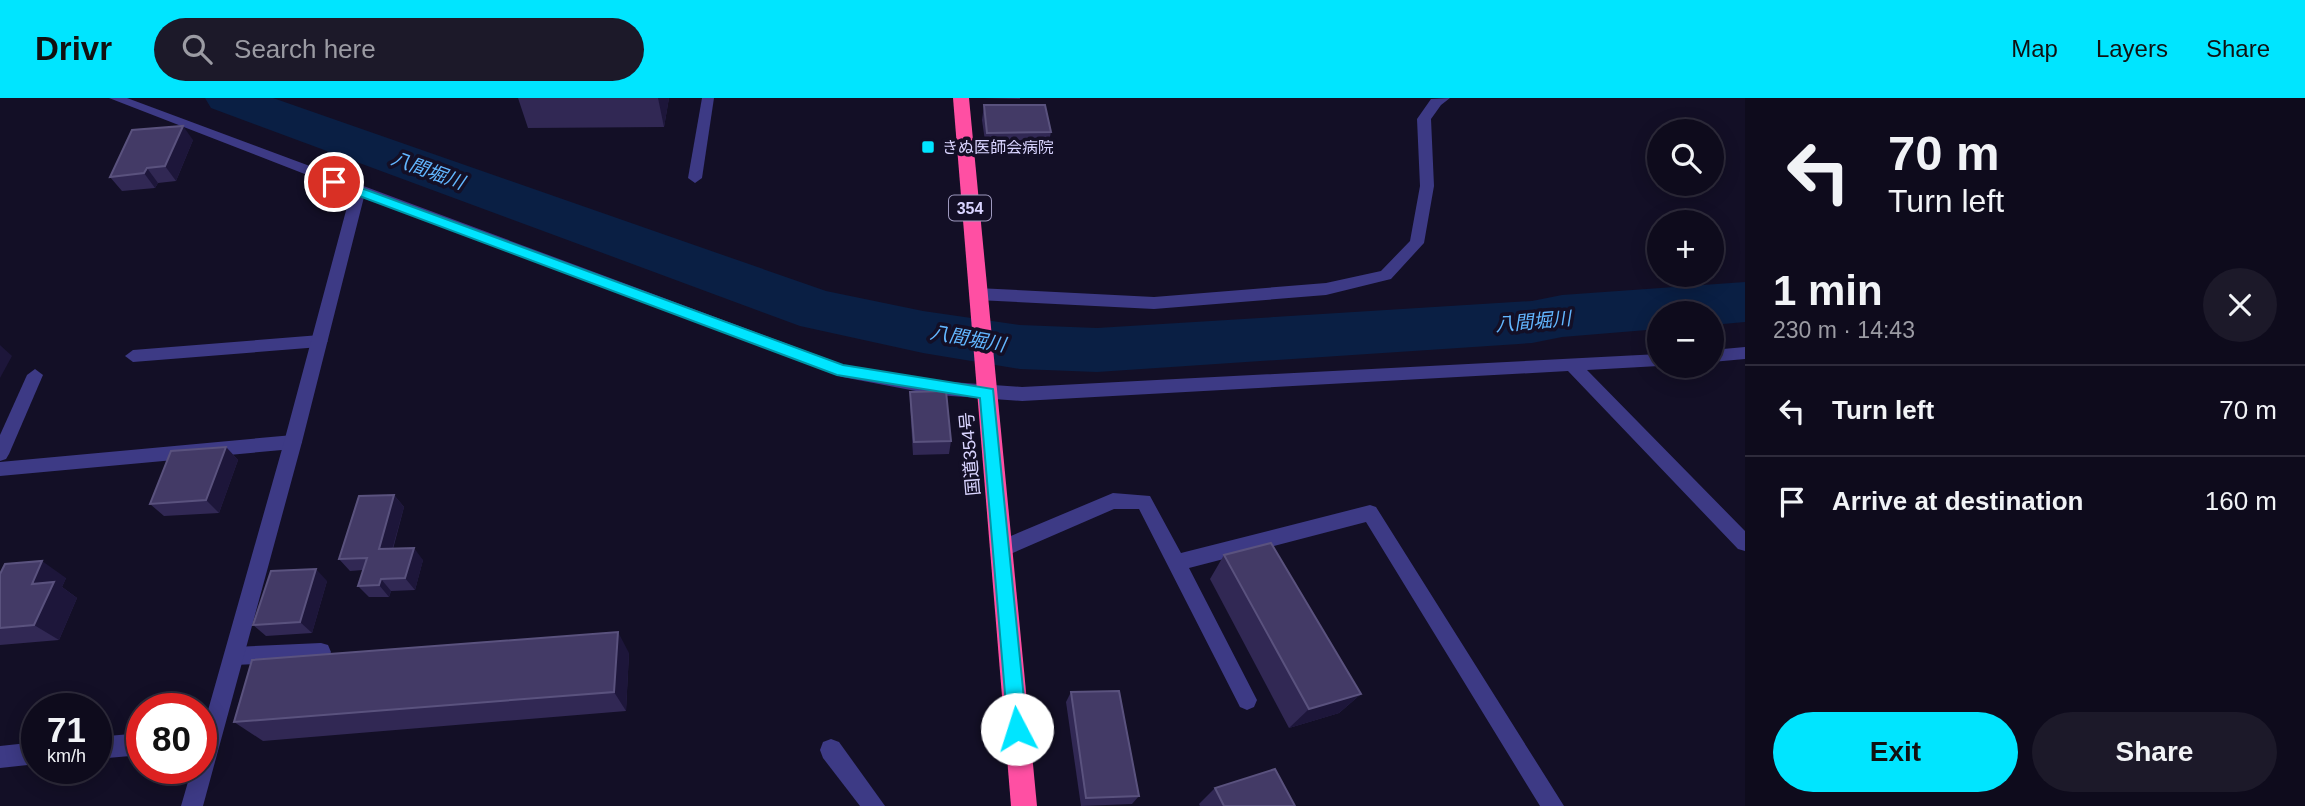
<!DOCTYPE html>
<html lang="en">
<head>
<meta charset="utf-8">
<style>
  body { margin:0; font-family:Arial,"Noto Sans JP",sans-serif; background:#1c1929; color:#f1f3f6; height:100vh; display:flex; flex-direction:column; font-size:26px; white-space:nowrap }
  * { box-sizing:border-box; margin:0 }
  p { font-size:23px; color:#9b9ba3 }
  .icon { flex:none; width:38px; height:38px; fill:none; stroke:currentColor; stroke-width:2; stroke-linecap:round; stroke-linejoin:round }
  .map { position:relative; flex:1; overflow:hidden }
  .panel { display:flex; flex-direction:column; background:#0e0b1c; width:560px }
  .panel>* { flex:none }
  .banner { background:#0e0b1c; color:#f1f3f6; overflow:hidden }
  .fabs { position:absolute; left:1647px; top:21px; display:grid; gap:14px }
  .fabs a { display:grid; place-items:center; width:77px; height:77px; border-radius:50%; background:#0e0b1c; box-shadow:0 4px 18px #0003,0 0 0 2px #2e2b3b; font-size:35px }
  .speed { position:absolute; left:21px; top:595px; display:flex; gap:14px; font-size:35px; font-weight:700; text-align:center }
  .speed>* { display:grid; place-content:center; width:91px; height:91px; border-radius:50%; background:#0e0b1c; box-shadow:0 4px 18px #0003,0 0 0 2px #2e2b3b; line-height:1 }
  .speed small { font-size:18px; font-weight:400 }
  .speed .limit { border:10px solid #d22; background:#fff; color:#111 }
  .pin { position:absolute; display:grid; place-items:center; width:60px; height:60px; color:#fff; margin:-30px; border:4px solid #fff; border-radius:50%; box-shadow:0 2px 7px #0007 }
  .me { position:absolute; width:77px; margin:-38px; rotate:355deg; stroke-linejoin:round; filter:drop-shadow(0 0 5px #0008) }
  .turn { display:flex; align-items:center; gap:24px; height:147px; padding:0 28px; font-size:32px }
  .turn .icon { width:91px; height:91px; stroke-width:2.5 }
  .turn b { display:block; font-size:49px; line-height:60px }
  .round { display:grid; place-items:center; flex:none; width:74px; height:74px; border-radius:37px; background:#1c1929 }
  .head { display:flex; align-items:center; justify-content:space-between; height:119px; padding:0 28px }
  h1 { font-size:42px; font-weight:600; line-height:52px }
  .button { display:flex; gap:14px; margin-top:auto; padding:14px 28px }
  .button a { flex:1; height:80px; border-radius:42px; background:#00e5ff; color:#111; font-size:28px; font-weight:600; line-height:80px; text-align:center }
  .button a+a { background:#1c1929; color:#f1f3f6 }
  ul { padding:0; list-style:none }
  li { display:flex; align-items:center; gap:21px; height:91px; padding:0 28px; border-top:2px solid #2e2b3b }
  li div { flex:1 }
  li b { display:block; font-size:26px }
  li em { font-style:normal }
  header { display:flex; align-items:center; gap:42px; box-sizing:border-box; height:98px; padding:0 35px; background:#00e5ff; color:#111 }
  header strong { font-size:33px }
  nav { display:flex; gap:38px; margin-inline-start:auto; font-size:24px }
  .search { width:490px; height:63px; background:#1c1929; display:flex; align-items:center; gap:18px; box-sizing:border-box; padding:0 24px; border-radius:38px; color:#9b9ba3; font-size:26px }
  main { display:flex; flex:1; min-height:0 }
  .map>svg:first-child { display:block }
</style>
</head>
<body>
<header>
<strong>Drivr</strong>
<div class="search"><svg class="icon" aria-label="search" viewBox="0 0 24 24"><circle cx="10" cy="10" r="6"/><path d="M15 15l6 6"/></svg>Search here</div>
<nav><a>Map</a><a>Layers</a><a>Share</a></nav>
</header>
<main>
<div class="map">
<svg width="1745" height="708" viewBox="0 0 1745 708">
  <rect width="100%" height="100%" fill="#130f26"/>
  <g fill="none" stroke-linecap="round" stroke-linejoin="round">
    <polygon fill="#0a1f44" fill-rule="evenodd" points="205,0 273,0 826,193 923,213 1020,227 1097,230 1532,203 1562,197 1745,184 1745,224 1712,227 1712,215 1659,215 1659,231 1562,239 1532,245 1097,274 1020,271 923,255 800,228 211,10"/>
    <g fill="#3d3a85" fill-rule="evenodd">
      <polygon points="702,0 714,0 702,80 695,85 688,80"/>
      <polygon points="320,237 328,243 320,249 133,264 125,258 133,252"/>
      <polygon points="35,271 43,277 9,356 6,361 0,363 0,337 27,277"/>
      <polygon points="293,337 299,339 302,344 299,349 293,351 0,378 0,364"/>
      <polygon points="1113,395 1150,398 1181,455 1370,407 1376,409 1564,708 1540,708 1366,424 1189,470 1257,602 1254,609 1247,612 1240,609 1139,411 1114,411 1008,457 1001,459 994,457 992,451 994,445"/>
      <polygon points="321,545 328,547 331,554 328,561 321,563 235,567 228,565 225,558 228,551 235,549"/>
      <polygon points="831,641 839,644 885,708 860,708 823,660 820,652 823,644"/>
    </g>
    <g fill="#3d3a85" fill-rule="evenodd">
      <polygon points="109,0 127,0 844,267 937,283 1022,289 1659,256 1659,268 1587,272 1745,433 1745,453 1738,451 1568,273 1022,303 937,297 842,279 364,99 302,344 203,708 181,708 192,670 201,670 201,637 284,344 351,94"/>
      <polygon points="1450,0 1441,7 1431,21 1434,88 1424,145 1391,181 1326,197 1154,211 977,202 969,196 977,190 1154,199 1326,185 1381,173 1410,143 1420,88 1417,21 1431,1"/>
      <polygon points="1745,249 1745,261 1712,264 1712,252"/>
      <polygon points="142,635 142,657 96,661 96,639"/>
      <polygon points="37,644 37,666 0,670 0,648"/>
    </g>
    <polygon fill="#ff4fa3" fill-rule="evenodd" points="953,0 969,0 1037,708 1011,708"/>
  </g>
  <g fill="#312854">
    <polygon points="518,0 669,0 664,29 528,30"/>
    <polygon points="983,0 1020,0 1020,1"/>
    <polygon points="984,7 1051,34 1048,49 986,50 982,22"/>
    <polygon points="193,42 176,83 158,85 155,90 122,93 110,79"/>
    <polygon points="910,294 951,343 949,356 913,357 910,307"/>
    <polygon points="226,349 238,362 219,415 164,418 150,406"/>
    <polygon points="394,397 404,409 393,451 423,462 415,492 391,493 389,499 369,499 358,488 363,472 350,473 339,461"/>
    <polygon points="1224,457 1361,596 1339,615 1289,630 1210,481"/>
    <polygon points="0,476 66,480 62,489 77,500 59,542 0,547"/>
    <polygon points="327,483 312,535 266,538 253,527"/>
    <polygon points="629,555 626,613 263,643 234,624"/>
    <polygon points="1071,594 1139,698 1132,706 1081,708 1066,604"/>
    <polygon points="1215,690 1295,708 1200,708 1199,706"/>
  </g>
  <g fill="#1d163a">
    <polygon points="658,0 669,0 664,29"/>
    <polygon points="183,28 193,42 176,83 165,68"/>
    <polygon points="147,70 158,85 155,90 144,75"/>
    <polygon points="0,247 12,258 0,280"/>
    <polygon points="226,349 238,362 219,415 206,402"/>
    <polygon points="394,397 404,409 389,463 379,451"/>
    <polygon points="414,450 423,462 415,492 405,480"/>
    <polygon points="42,463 66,480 62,489 77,500 59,542 34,527 32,486"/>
    <polygon points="316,471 327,483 312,535 300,524"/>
    <polygon points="381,481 391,493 389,499 379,487"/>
    <polygon points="618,534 629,555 626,613 614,594"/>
    <polygon points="1361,596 1339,615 1289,630 1309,611"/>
  </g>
  <g fill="#433a66" stroke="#5a527e" stroke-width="2">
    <polygon points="984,7 1045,7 1051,34 987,35"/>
    <polygon points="183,28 165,68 147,70 144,75 110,79 132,32"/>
    <polygon points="946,293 951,343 914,344 910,294"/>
    <polygon points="226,349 206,402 150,406 171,353"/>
    <polygon points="394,397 379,451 414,450 405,480 381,481 379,487 358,488 367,460 339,461 359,398"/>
    <polygon points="1271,445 1361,596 1309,611 1224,457"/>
    <polygon points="42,463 32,486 54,484 34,527 0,530 0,476 5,466"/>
    <polygon points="316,471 300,524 253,527 271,473"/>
    <polygon points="618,534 614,594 234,624 252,562"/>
    <polygon points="1119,593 1139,698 1086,700 1071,594"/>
    <polygon points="1275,671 1295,708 1224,708 1215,690"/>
  </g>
  <polygon fill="#00e5ff" stroke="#0095a6" stroke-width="2" points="334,80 843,267 993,291 1027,631 1024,638 1017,640 1011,638 1008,631 980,300 837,277 330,87 330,81"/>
  <rect fill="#00e5ff" stroke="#130f26" stroke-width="2.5" x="921" y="42" width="14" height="14" rx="3.5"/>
  <g text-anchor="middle" stroke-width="7" stroke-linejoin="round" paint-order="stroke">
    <g font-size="16" fill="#d9d4ff" stroke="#130f26" text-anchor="start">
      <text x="942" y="55">きぬ医師会病院</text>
    </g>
    <rect fill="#130f26" stroke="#9e99be" stroke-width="2" x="949" y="97.5" width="42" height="25" rx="5"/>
    <g font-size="16" font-weight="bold" fill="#d9d4ff">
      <text x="970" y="116">354</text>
    </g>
    <g font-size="18" fill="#d9d4ff" stroke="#130f26">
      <text transform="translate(970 356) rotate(-95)" y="6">国道354号</text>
    </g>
    <g font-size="19" font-style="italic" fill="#62b6ff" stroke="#130f26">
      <text transform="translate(428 72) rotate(20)" y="7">八間堀川</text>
      <text transform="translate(1533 223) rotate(-5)" y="7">八間堀川</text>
      <text transform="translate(968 240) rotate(10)" y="7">八間堀川</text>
    </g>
  </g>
</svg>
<div class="fabs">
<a><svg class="icon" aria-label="search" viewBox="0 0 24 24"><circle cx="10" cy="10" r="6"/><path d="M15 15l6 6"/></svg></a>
<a>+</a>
<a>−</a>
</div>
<div class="speed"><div>71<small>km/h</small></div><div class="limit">80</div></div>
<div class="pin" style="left:334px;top:84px;background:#d93025"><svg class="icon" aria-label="arrive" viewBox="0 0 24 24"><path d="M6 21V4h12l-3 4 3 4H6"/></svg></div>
<svg class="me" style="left:1017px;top:631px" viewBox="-20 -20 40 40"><circle r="19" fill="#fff"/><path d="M0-13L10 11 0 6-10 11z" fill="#00e5ff"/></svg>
</div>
<section class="panel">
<div class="banner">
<div class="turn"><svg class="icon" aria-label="left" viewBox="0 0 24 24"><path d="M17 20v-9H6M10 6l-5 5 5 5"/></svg><div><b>70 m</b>Turn left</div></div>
</div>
<div class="head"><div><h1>1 min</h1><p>230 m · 14:43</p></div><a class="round"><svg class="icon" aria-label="close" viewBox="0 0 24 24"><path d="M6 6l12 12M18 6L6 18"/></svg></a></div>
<ul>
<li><svg class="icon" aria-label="left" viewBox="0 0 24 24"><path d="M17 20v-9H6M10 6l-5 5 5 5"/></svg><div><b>Turn left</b></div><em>70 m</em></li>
<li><svg class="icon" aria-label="arrive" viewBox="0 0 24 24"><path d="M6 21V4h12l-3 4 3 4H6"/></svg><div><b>Arrive at destination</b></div><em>160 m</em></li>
</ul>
<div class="button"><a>Exit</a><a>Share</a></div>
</section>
</main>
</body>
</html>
